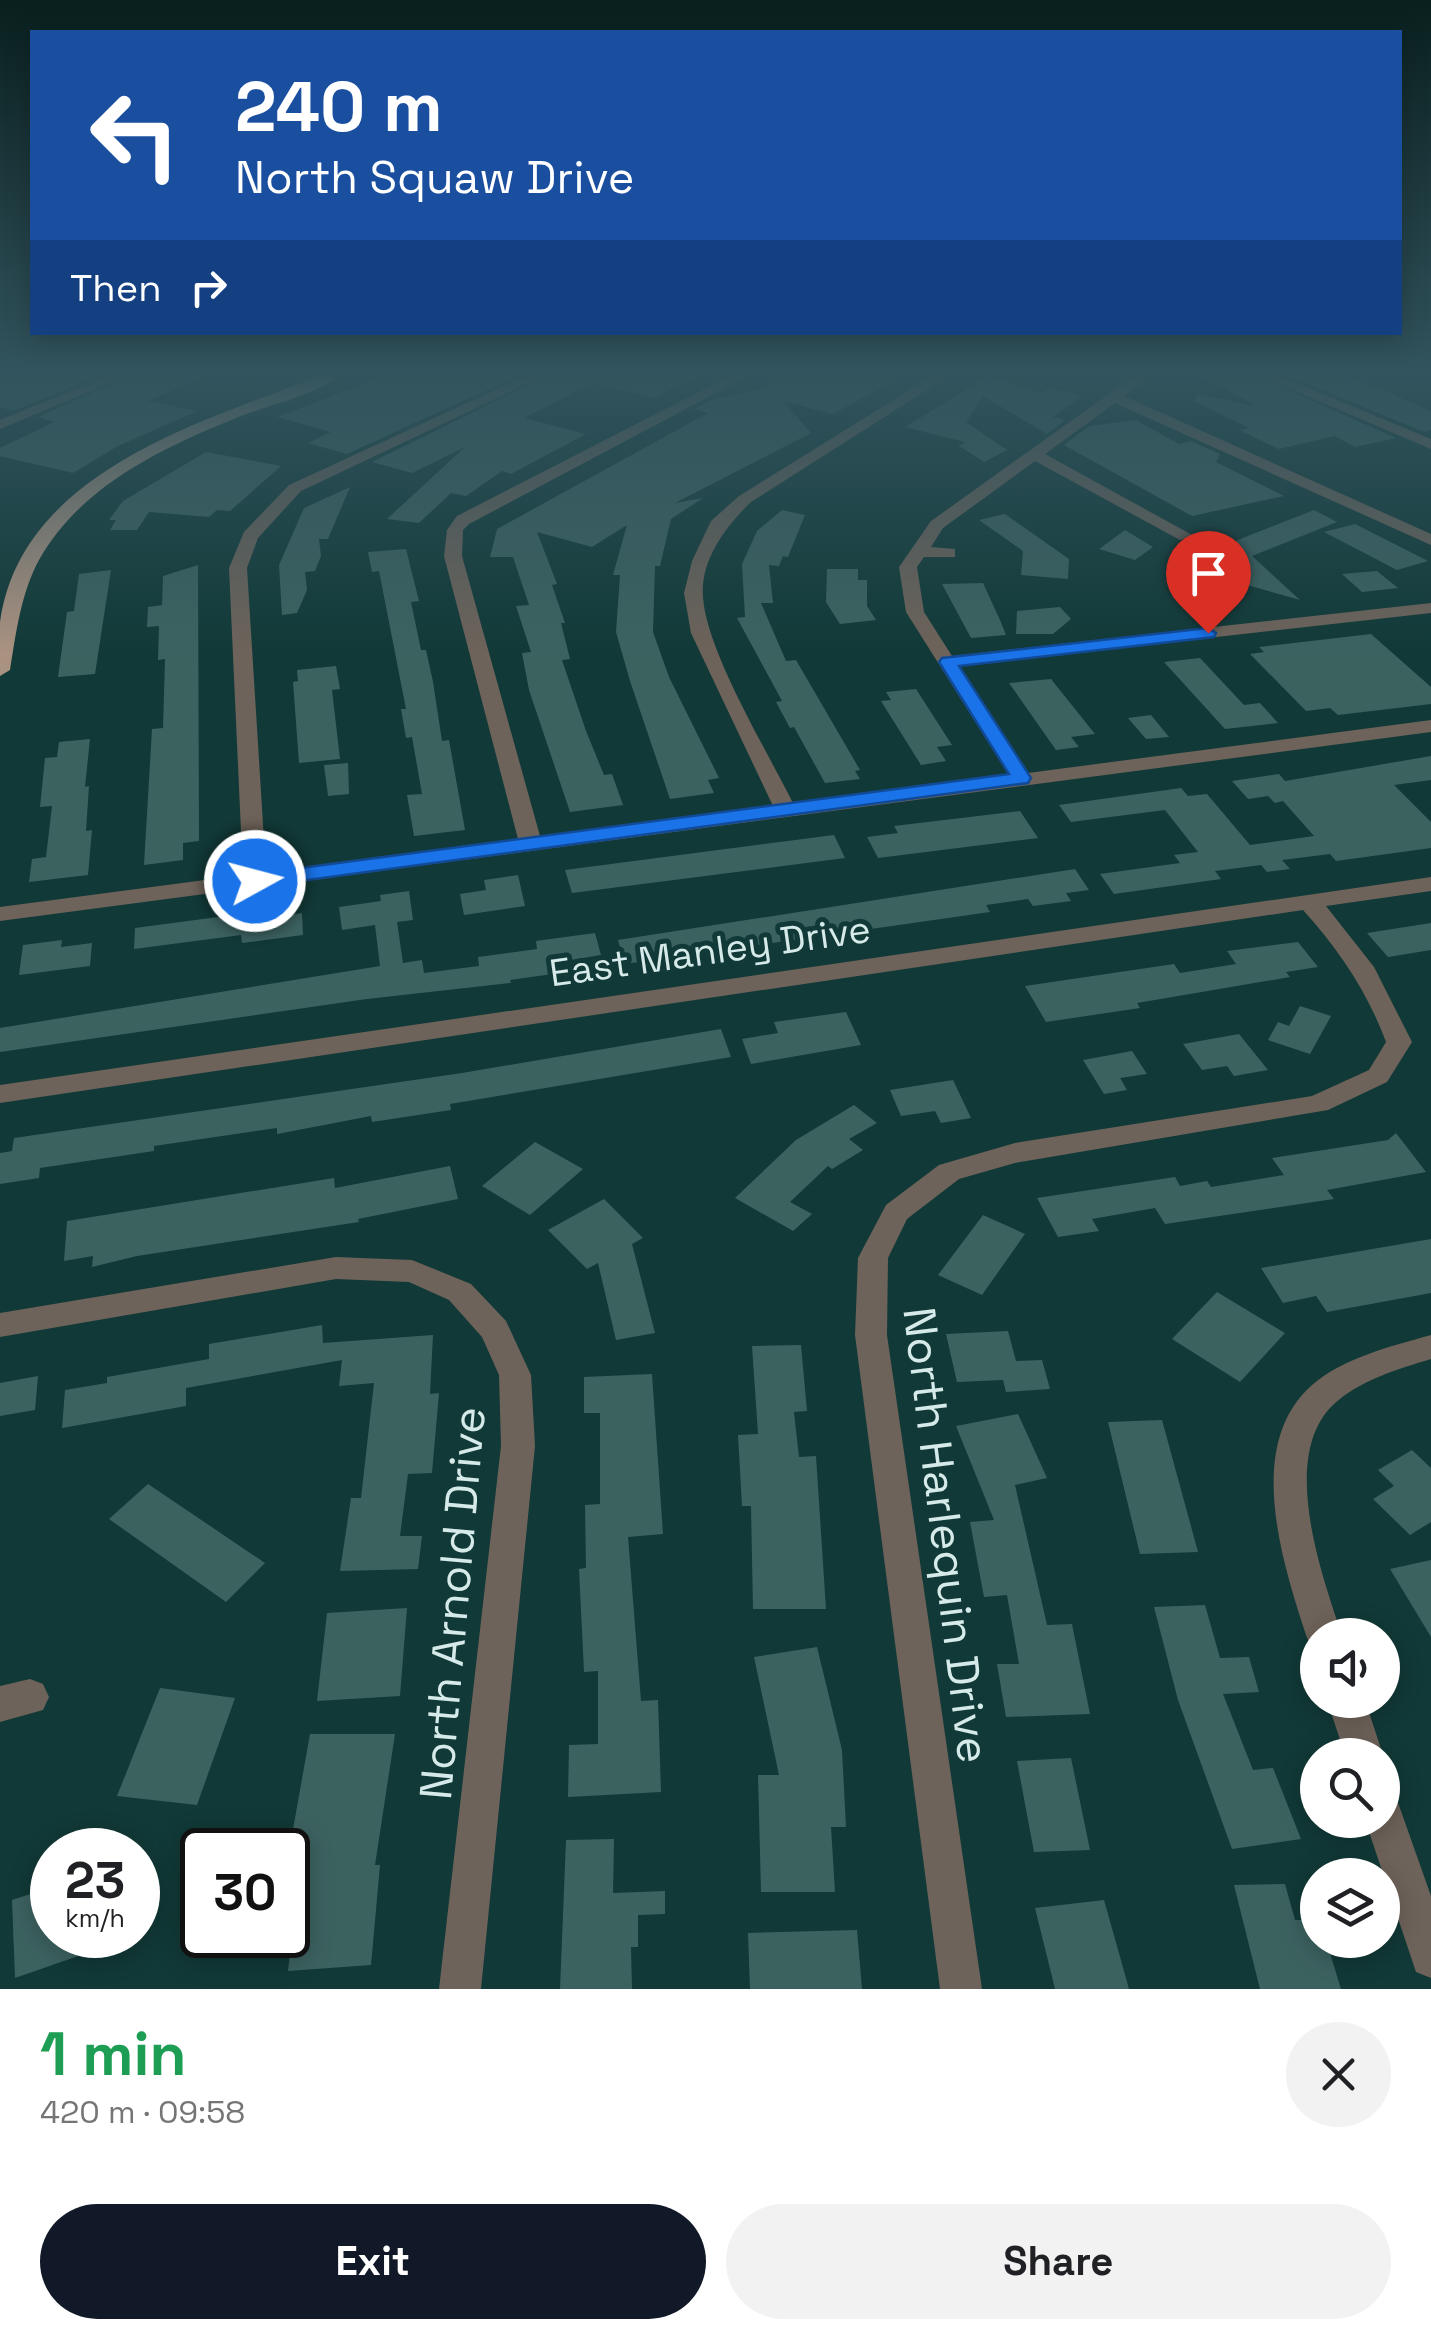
<!DOCTYPE html>
<html lang="en">
<head>
<meta charset="utf-8">
<style>
  body { margin:0; font-family:"Space Grotesk",sans-serif; background:#f2f2f2; color:#202124; height:100vh; display:flex; flex-direction:column; font-size:38px; white-space:nowrap }
  * { box-sizing:border-box; margin:0 }
  p { font-size:32px; color:#757577 }
  .icon { flex:none; width:55px; height:55px; fill:none; stroke:currentColor; stroke-width:2; stroke-linecap:round; stroke-linejoin:round }
  .map { position:relative; height:1989px; overflow:hidden }
  .panel { display:flex; flex-direction:column; background:#fff; flex:1 }
  .panel>* { flex:none }
  .banner { position:absolute; left:30px; top:30px; width:1372px; height:305px; border-radius:0px; box-shadow:0 5px 25px #0003; background:#1a4fa0; color:#fff; overflow:hidden }
  .buttons { position:absolute; left:1300px; top:1618px; display:grid; gap:20px }
  .buttons a { display:grid; place-items:center; width:100px; height:100px; border-radius:50%; background:#fff; box-shadow:0 5px 25px #0003; font-size:50px }
  .speed { position:absolute; left:30px; top:1828px; display:flex; gap:20px; font-size:50px; font-weight:700; text-align:center }
  .speed>* { display:grid; place-content:center; width:130px; height:130px; border-radius:50%; background:#fff; box-shadow:0 5px 25px #0003; line-height:1 }
  .speed small { font-size:25px; font-weight:400 }
  .speed .limit { border:5px solid #111; border-radius:15px; background:#fff; color:#111 }
  .pin { position:absolute; display:grid; place-items:center; width:85px; height:85px; color:#fff; margin:-102px -42px; border-radius:50% 50% 50% 0; rotate:-45deg; box-shadow:0 0 10px #0007 }
  .pin .icon { rotate:45deg }
  .me { position:absolute; width:110px; margin:-55px; rotate:83deg; stroke-linejoin:round; filter:drop-shadow(0 0 8px #0008) }
  .turn { display:flex; align-items:center; gap:35px; height:210px; padding:0 40px; font-size:45px }
  .turn .icon { width:130px; height:130px; stroke-width:2.5 }
  .turn b { display:block; font-size:70px; line-height:85px }
  .then { display:flex; align-items:center; height:95px; padding:0 40px; background:#0003; gap:20px; font-size:38px }
  .round { display:grid; place-items:center; flex:none; width:105px; height:105px; border-radius:52px; background:#f2f2f2 }
  .summary { display:flex; align-items:center; justify-content:space-between; height:170px; padding:0 40px }
  h1 { font-size:60px; font-weight:600; line-height:75px; color:#1e9e55 }
  .button { display:flex; gap:20px; margin-top:auto; padding:20px 40px }
  .button a { flex:1; height:115px; border-radius:60px; background:#111827; color:#fff; font-size:40px; font-weight:600; line-height:115px; text-align:center }
  .button a+a { background:#f2f2f2; color:#202124 }
  .map>svg:first-child { display:block }
</style>
</head>
<body>
<div class="map">
<svg width="1431" height="1989" viewBox="0 0 1431 1989">
  <rect width="100%" height="100%" fill="#113937"/>
  <g fill="#3c6260">
    <polygon points="0,376 98,376 13,411 0,407"/>
    <polygon points="130,376 207,376 147,401 197,411 116,447 73,473 0,456 0,448 54,422 38,417"/>
    <polygon points="384,376 517,376 347,454 308,443 331,432 277,417"/>
    <polygon points="547,376 700,376 653,398 594,382 524,418 586,434 511,474 502,471 466,496 451,493 419,523 387,519 465,447 412,473 372,462"/>
    <polygon points="781,376 903,376 833,414 783,401 811,433 675,503 703,498 671,519 660,566 655,566 653,632 669,677 719,778 708,780 714,793 670,799 630,681 616,632 620,575 613,575 627,525 592,547 537,532 557,584 552,585 565,623 561,623 570,659 562,660 586,731 604,775 612,774 623,805 570,812 529,690 522,653 531,652 516,606 529,605 513,557 490,557 497,529 708,413 694,409 711,400 763,389"/>
    <polygon points="988,376 1041,393 1049,388 1082,396 1053,417 1065,420 1047,434 983,396 966,422 1007,450 984,462 959,446 965,442 905,427"/>
    <polygon points="1200,376 1257,376 1396,438 1355,447 1335,436 1279,449 1239,430 1249,428 1194,401 1197,394 1256,406"/>
    <polygon points="1289,376 1345,376 1372,385 1431,411 1431,430 1424,432"/>
    <polygon points="1136,420 1179,444 1191,441 1220,454 1216,462 1284,496 1192,516 1064,445 1089,426"/>
    <polygon points="206,452 281,466 230,511 217,510 209,517 149,512 137,530 110,530 116,520 109,520 123,501"/>
    <polygon points="350,487 328,539 319,539 321,556 315,571 305,572 307,590 297,613 282,615 279,565 304,508"/>
    <polygon points="782,510 805,515 788,557 783,556 779,566 769,565 773,603 761,603 786,661 796,660 860,770 855,771 860,779 825,783 794,727 790,728 776,702 782,701 737,618 745,617 742,564 757,531"/>
    <polygon points="1314,510 1337,522 1252,556 1300,600 1208,574 1192,558"/>
    <polygon points="1005,514 1069,559 1068,579 1021,575 1023,551 979,520"/>
    <polygon points="1355,524 1428,561 1397,570 1324,532"/>
    <polygon points="1125,530 1153,547 1135,560 1099,549"/>
    <polygon points="406,549 419,601 411,602 421,650 426,650 433,682 442,741 449,740 465,830 414,836 407,795 422,794 412,737 406,738 401,709 406,709 379,571 372,572 368,552"/>
    <polygon points="198,565 199,841 183,843 183,860 144,865 152,729 163,728 165,659 158,660 159,626 147,627 148,607 162,605 163,576"/>
    <polygon points="827,569 858,569 858,580 867,580 867,606 876,620 840,624 826,602"/>
    <polygon points="111,570 95,674 58,677 67,612 74,611 79,574"/>
    <polygon points="1377,571 1398,588 1362,592 1342,574"/>
    <polygon points="983,583 1000,620 1006,635 971,638 942,584"/>
    <polygon points="1060,607 1071,619 1053,634 1016,634 1017,611"/>
    <polygon points="1371,634 1431,687 1431,704 1338,715 1330,708 1306,711 1250,654 1264,652 1259,647"/>
    <polygon points="1200,658 1244,705 1260,703 1278,723 1225,729 1164,662"/>
    <polygon points="336,666 340,689 332,690 340,759 299,763 293,682 298,681 297,670"/>
    <polygon points="1051,679 1095,734 1071,737 1079,747 1056,750 1009,683"/>
    <polygon points="916,689 952,745 937,747 946,761 921,765 881,701 891,700 886,692"/>
    <polygon points="1151,715 1169,737 1146,739 1128,718"/>
    <polygon points="90,739 85,787 89,786 86,831 92,830 88,875 29,882 32,859 46,857 52,806 40,807 45,758 57,757 59,742"/>
    <polygon points="1431,756 1431,780 1394,785 1431,822 1431,848 1336,861 1330,854 1282,860 1290,869 1267,872 1261,865 1215,871 1221,879 1114,894 1100,874 1180,863 1174,855 1198,852 1165,810 1071,822 1059,805 1181,788 1188,796 1207,794 1250,845 1314,836 1283,801 1275,803 1268,796 1248,799 1232,781 1279,774 1285,781"/>
    <polygon points="348,763 349,794 328,796 324,765"/>
    <polygon points="1020,811 1038,838 878,858 867,837 898,833 894,826"/>
    <polygon points="834,835 845,858 572,893 565,870"/>
    <polygon points="1075,869 1089,890 1066,893 1071,901 1033,906 1028,899 986,905 990,912 625,964 618,940"/>
    <polygon points="518,875 525,906 464,915 460,894 486,890 484,880"/>
    <polygon points="409,891 413,920 397,922 403,963 422,960 424,973 479,966 478,957 537,949 536,941 595,933 601,955 571,960 574,971 510,980 511,983 367,999 0,1052 0,1028 380,966 375,925 342,930 339,907 381,901 380,895"/>
    <polygon points="272,910 272,918 302,913 303,935 242,943 241,935 134,949 135,928"/>
    <polygon points="1431,923 1431,950 1388,957 1367,933"/>
    <polygon points="62,940 61,947 92,943 90,966 19,975 23,945"/>
    <polygon points="1298,942 1318,967 1286,972 1290,977 1137,1003 1140,1008 1046,1022 1025,986 1174,964 1180,973 1236,964 1227,951"/>
    <polygon points="1300,1006 1331,1016 1310,1054 1268,1040 1278,1022 1289,1026"/>
    <polygon points="846,1012 861,1045 751,1064 742,1039 778,1033 774,1022"/>
    <polygon points="721,1029 731,1057 450,1104 451,1110 372,1122 371,1116 277,1134 277,1128 154,1146 154,1151 40,1168 39,1178 0,1184 0,1153 12,1151 14,1138 462,1073"/>
    <polygon points="1239,1034 1268,1070 1234,1076 1227,1066 1202,1070 1183,1044"/>
    <polygon points="1132,1051 1147,1074 1120,1078 1127,1090 1104,1094 1083,1060"/>
    <polygon points="953,1080 971,1118 941,1123 935,1111 901,1116 890,1090"/>
    <polygon points="854,1105 877,1123 849,1139 863,1150 832,1169 828,1166 790,1202 812,1214 793,1231 735,1198 796,1140"/>
    <polygon points="1396,1133 1426,1172 1327,1190 1334,1199 1165,1224 1155,1208 1092,1219 1099,1231 1058,1237 1037,1198 1175,1177 1180,1186 1207,1181 1211,1187 1284,1175 1272,1158 1388,1140"/>
    <polygon points="535,1142 583,1169 530,1215 482,1186"/>
    <polygon points="450,1166 458,1199 358,1219 359,1222 137,1256 92,1267 93,1256 64,1261 67,1221 334,1178 335,1188"/>
    <polygon points="604,1199 643,1238 632,1244 655,1333 616,1340 598,1263 587,1269 548,1230"/>
    <polygon points="983,1215 1025,1234 982,1295 938,1275"/>
    <polygon points="1431,1239 1431,1293 1327,1312 1316,1296 1283,1303 1261,1268"/>
    <polygon points="1217,1292 1285,1333 1240,1382 1172,1339"/>
    <polygon points="322,1325 323,1343 433,1335 430,1394 439,1393 432,1473 408,1474 400,1536 422,1536 418,1569 340,1571 351,1498 361,1498 374,1383 339,1386 342,1360 186,1388 186,1406 62,1428 65,1390 107,1383 107,1377 209,1359 209,1344"/>
    <polygon points="1008,1331 1016,1361 1042,1360 1050,1389 1006,1392 1003,1380 957,1382 946,1334"/>
    <polygon points="801,1345 807,1411 794,1412 799,1457 816,1456 826,1609 753,1609 751,1506 742,1506 738,1435 758,1434 752,1346"/>
    <polygon points="652,1374 663,1534 628,1537 641,1701 658,1700 661,1792 568,1797 569,1745 598,1744 598,1671 584,1672 579,1569 586,1568 585,1505 600,1504 600,1413 584,1413 584,1377"/>
    <polygon points="38,1376 35,1410 0,1416 0,1383"/>
    <polygon points="1018,1414 1047,1478 1015,1485 1047,1625 1072,1624 1090,1714 1006,1717 997,1664 1019,1664 1007,1595 984,1597 970,1522 994,1520 956,1426"/>
    <polygon points="1162,1420 1198,1552 1140,1554 1108,1422"/>
    <polygon points="1412,1450 1431,1468 1431,1522 1410,1535 1373,1499 1394,1486 1378,1470"/>
    <polygon points="148,1484 265,1563 226,1602 109,1519"/>
    <polygon points="1431,1560 1431,1637 1390,1569"/>
    <polygon points="1205,1605 1220,1658 1249,1657 1259,1692 1223,1694 1253,1770 1273,1768 1301,1839 1232,1849 1178,1700 1154,1607"/>
    <polygon points="407,1608 400,1696 317,1701 327,1613"/>
    <polygon points="817,1647 842,1750 846,1827 831,1827 835,1892 761,1892 758,1775 779,1775 754,1657"/>
    <polygon points="160,1688 235,1698 197,1805 117,1796"/>
    <polygon points="310,1734 395,1734 375,1865 380,1865 371,1965 288,1971 304,1835 292,1835"/>
    <polygon points="1071,1758 1090,1850 1034,1852 1017,1761"/>
    <polygon points="614,1839 613,1893 665,1891 665,1914 638,1915 638,1947 631,1947 632,1989 560,1989 566,1840"/>
    <polygon points="1285,1884 1295,1920 1318,1920 1318,1940 1326,1940 1341,1989 1260,1989 1234,1885"/>
    <polygon points="52,1887 52,1935 130,1938 15,1978 12,1900"/>
    <polygon points="1104,1900 1129,1989 1055,1989 1035,1908"/>
    <polygon points="857,1930 862,1989 750,1989 748,1933"/>
  </g>
  <g fill="none" stroke-linecap="round" stroke-linejoin="round">
    <g fill="#6e635a" fill-rule="evenodd">
      <polygon points="108,376 127,376 0,429 0,420"/>
      <path d="M526 376H544L301 491 258 538 247 568 266 872 518 839 444 556 447 530 457 516 730 376H748L469 524 463 530 462 556 540 836 773 806 691 633 684 593 692 561 711 521 739 496 932 376H949L751 502C726 526 700 560 703 597 706 650 767 751 793 803L1009 775 906 612 899 567 931 521 1134 376H1150L1124 396 1431 534V545L1115 403 1045 454 1194 536 1180 540 1035 461 943 528 931 547 955 549V557H924L917 567 924 612 952 656 1431 603V613L959 666 1028 773 1431 720V732L0 921V907L243 875 229 568 244 532 289 485Z"/>
      <polygon points="1260,376 1279,376 1431,439 1431,449"/>
      <path d="M1431 877V891L1326 906 1374 967 1412 1042 1387 1082 1328 1110 1015 1163 959 1179 907 1219 888 1258 887 1335 982 1989H940L855 1335 858 1258 886 1205 939 1165 1015 1143 1312 1096 1369 1070 1386 1042C1367 991 1339 950 1303 910L0 1103V1085Z"/>
      <polygon points="336,1257 412,1260 471,1284 506,1321 531,1375 535,1446 481,1989 439,1989 501,1446 499,1375 482,1337 449,1300 409,1282 336,1279 0,1337 0,1313"/>
      <path d="M1431 1335V1359C1398 1369 1358 1381 1333 1405 1279 1457 1322 1576 1342 1635H1318V1649L1311 1647 1306 1635C1283 1564 1244 1446 1311 1386 1342 1358 1392 1346 1431 1335Z"/>
      <polygon points="30,1679 43,1684 49,1697 43,1710 0,1722 0,1686"/>
      <polygon points="1327,1700 1365,1700 1383,1755 1382,1757 1345,1755"/>
      <polygon points="1382,1791 1396,1797 1431,1896 1431,1978 1416,1972 1365,1820 1382,1820"/>
    </g>
    <path fill="#aa9281" fill-rule="evenodd" d="M320 376H339C313 396 271 404 241 416 164 447 81 485 39 560 21 593 16 633 10 670L0 676C0 658 0 639 0 622 21 472 201 422 320 376Z"/>
  </g>
  <linearGradient id="sky" x2="0" y2="1"><stop stop-color="#091f1e"/><stop offset="0.57" stop-color="#32545e"/><stop offset="1" stop-color="#32545e" stop-opacity="0"/></linearGradient>
  <rect width="1431" height="654" fill="url(#sky)"/>
  <polygon fill="#1a73e8" stroke="#114b97" stroke-width="2.5" points="1208,628 1216,633 1214,637 959,666 1031,778 1028,783 255,887 244,881 255,874 1009,774 939,662 942,658"/>
  <g text-anchor="middle" stroke-width="10" stroke-linejoin="round" paint-order="stroke">
    <g font-size="38" fill="#d6ebe9" stroke="#113937">
      <text transform="translate(710 951) rotate(-8)" y="13">East Manley Drive</text>
    </g>
    <g font-size="45" fill="#d6ebe9" stroke="#113937">
      <text transform="translate(947 1535) rotate(83)" y="16">North Harlequin Drive</text>
      <text transform="translate(452 1603) rotate(-85)" y="16">North Arnold Drive</text>
    </g>
  </g>
</svg>
<div class="buttons">
<a><svg class="icon" aria-label="sound" viewBox="0 0 24 24"><path d="M4 9h4l5-4v14l-5-4H4zM17 9q2 3 0 6"/></svg></a>
<a><svg class="icon" aria-label="search" viewBox="0 0 24 24"><circle cx="10" cy="10" r="6"/><path d="M15 15l6 6"/></svg></a>
<a><svg class="icon" aria-label="layers" viewBox="0 0 24 24"><path d="M12 4l9 5-9 5-9-5zM3 14l9 5 9-5"/></svg></a>
</div>
<div class="speed"><div>23<small>km/h</small></div><div class="limit">30</div></div>
<div class="pin" style="left:1208px;top:633px;background:#d93025"><svg class="icon" aria-label="arrive" viewBox="0 0 24 24"><path d="M6 21V4h12l-3 4 3 4H6"/></svg></div>
<svg class="me" style="left:255px;top:881px" viewBox="-20 -20 40 40"><circle r="17" fill="#1a73e8" stroke="#fff" stroke-width="3"/><path d="M0-11L8 9 0 5-8 9z" fill="#fff"/></svg>
<div class="banner">
<div class="turn"><svg class="icon" aria-label="left" viewBox="0 0 24 24"><path d="M17 20v-9H6M10 6l-5 5 5 5"/></svg><div><b>240 m</b>North Squaw Drive</div></div>
<div class="then">Then<svg class="icon" aria-label="right" viewBox="0 0 24 24"><path d="M7 20v-9h11M14 6l5 5-5 5"/></svg></div>
</div>
</div>
<section class="panel">
<div class="summary"><div><h1>1 min</h1><p>420 m · 09:58</p></div><a class="round"><svg class="icon" aria-label="close" viewBox="0 0 24 24"><path d="M6 6l12 12M18 6L6 18"/></svg></a></div>
<div class="button"><a>Exit</a><a>Share</a></div>
</section>
</body>
</html>
